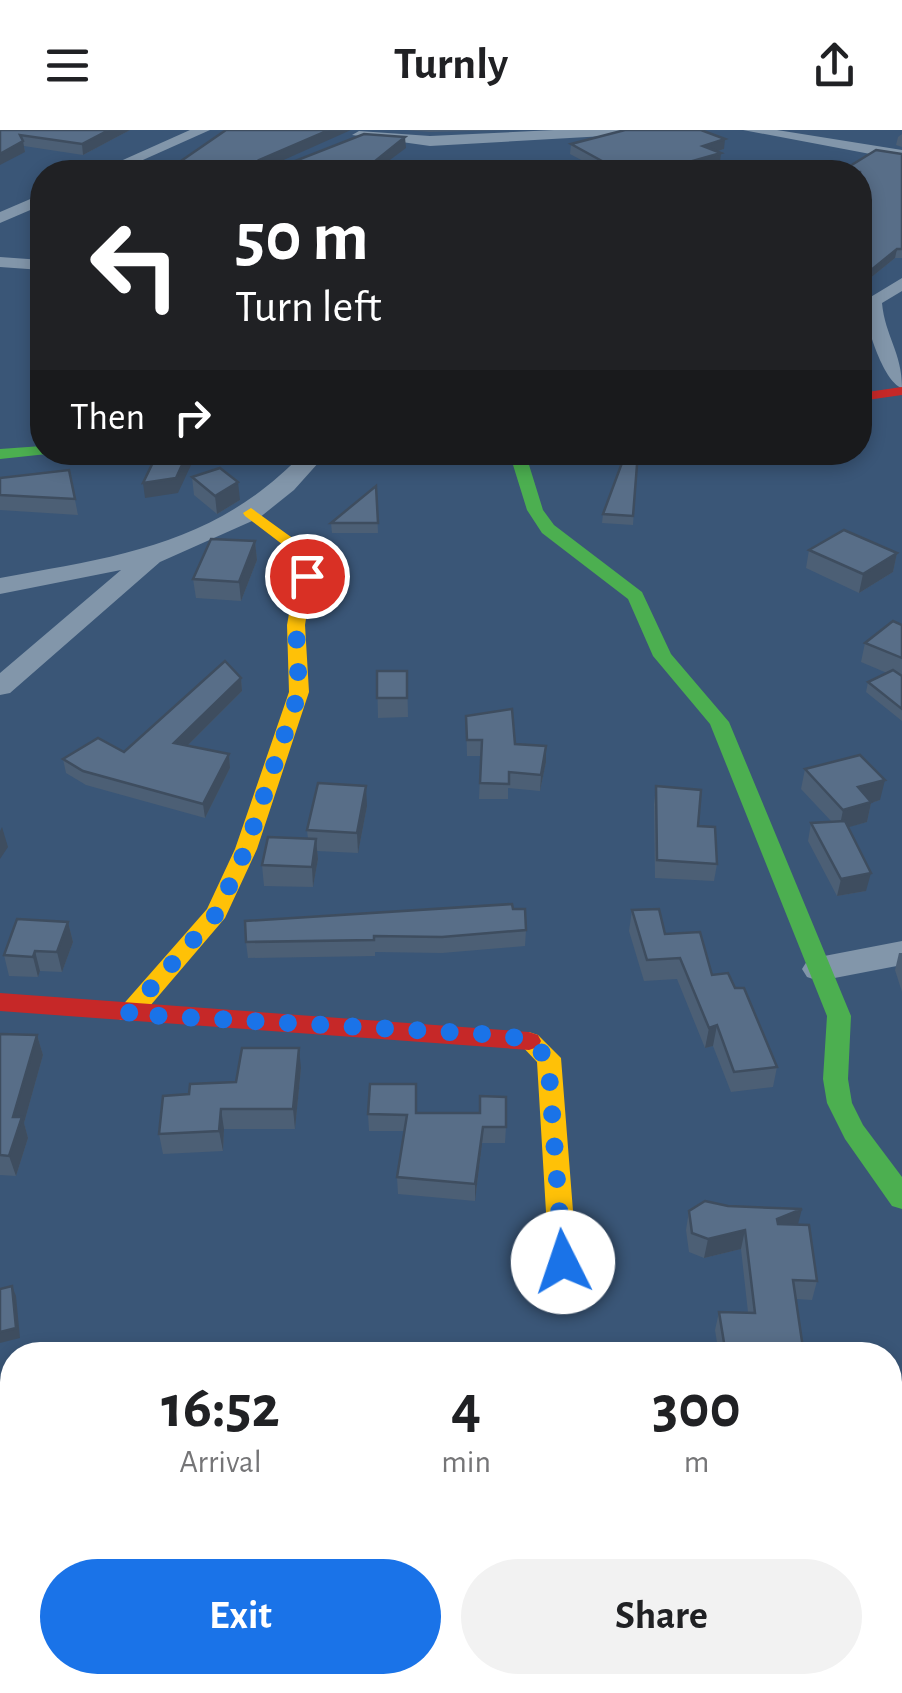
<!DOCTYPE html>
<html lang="en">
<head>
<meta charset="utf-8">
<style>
  body { margin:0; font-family:"Alegreya Sans",sans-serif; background:#f2f2f2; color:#202124; height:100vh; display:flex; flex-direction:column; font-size:38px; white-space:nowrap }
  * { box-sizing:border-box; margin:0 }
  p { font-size:32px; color:#757577 }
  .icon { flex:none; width:55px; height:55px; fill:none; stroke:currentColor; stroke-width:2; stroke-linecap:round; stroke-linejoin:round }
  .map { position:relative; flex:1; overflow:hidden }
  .sheet { position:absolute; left:0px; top:1212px; width:902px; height:352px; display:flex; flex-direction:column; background:#fff; border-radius:40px 40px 0 0; box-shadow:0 5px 15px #0003 }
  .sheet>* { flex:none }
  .banner { position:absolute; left:30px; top:30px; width:842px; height:305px; border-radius:40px; box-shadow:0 5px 15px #0003; background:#202124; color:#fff; overflow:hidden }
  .pin { position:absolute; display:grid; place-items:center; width:85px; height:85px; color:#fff; margin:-42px; border:5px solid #fff; border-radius:50%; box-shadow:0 2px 10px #0007 }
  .me { position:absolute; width:110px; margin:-55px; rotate:356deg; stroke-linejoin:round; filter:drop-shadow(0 0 8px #0008) }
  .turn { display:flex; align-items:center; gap:35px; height:210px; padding:0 40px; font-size:45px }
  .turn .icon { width:130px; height:130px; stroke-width:2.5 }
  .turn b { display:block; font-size:70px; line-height:85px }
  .then { display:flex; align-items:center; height:95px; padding:0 40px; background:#0003; gap:20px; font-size:38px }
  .eta { display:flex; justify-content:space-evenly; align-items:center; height:170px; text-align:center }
  .eta b { font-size:60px; font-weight:700; line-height:70px }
  .action { display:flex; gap:20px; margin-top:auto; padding:20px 40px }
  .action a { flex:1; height:115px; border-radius:60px; background:#1a73e8; color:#fff; font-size:40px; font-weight:700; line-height:115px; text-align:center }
  .action a+a { background:#f2f2f2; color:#202124 }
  header { display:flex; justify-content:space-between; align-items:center; height:130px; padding:0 40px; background:#fff; font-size:45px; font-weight:700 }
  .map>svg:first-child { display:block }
</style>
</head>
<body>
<header><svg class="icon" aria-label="menu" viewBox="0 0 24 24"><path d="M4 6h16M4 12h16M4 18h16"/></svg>Turnly<svg class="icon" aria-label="share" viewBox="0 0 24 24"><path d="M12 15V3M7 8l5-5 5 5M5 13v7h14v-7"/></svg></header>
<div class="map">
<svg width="902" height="1563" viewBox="0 0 902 1563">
  <rect width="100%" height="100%" fill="#3a5677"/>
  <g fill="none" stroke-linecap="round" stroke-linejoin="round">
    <g fill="#8296aa" fill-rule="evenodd">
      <polygon points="190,0 210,0 116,42 96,42"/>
      <polygon points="554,0 647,0 640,4 430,16 352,5 359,1 430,6"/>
      <polygon points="743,0 777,0 902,20 902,30"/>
      <polygon points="42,64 42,75 0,93 0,82"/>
      <polygon points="0,127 42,130 42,140 0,137"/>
      <path d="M902 148V161L882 173C885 206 902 222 902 258 883 252 864 191 864 171Z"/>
      <path d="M304 322H328L294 360 259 388 160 432 10 563 0 565V543L121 440 0 464V448C119 426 216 415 304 322Z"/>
      <polygon points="902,811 902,835 819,851 807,847 802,839 807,831 819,827"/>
    </g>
    <g fill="#4caf50" fill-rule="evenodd">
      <polygon points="42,316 42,322 47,324 0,329 0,319"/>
      <polygon points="509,322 525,322 543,380 554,395 642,462 671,524 729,592 851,886 848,949 852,973 863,995 902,1047 902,1079 892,1076 845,1009 827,973 823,949 827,886 710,594 653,526 628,469 542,403 527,380"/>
    </g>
    <g fill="#ffc107" fill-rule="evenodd">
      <polygon points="251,378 316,425 305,495 309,562 257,719 225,788 138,890 120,890 117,884 120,878 207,779 235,719 289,562 287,495 299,427 245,386 243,383"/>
      <polygon points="529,902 538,905 561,928 577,1132 573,1140 563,1144 553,1140 549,1132 537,932 517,911 520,905"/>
    </g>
    <g fill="#c62828" fill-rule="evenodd">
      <polygon points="902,257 902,265 860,271 860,263"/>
      <polygon points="0,863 529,902 538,905 541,911 538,917 529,920 0,881"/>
    </g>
  </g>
  <g fill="#4c5f75">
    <polygon points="0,0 130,0 83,25 24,16 25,22"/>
    <polygon points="405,0 511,0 430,2"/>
    <polygon points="902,4 902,17 896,15 898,7"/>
    <polygon points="571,14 724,19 716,21 720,32 683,42 604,42 570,24"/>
    <polygon points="902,24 902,128 895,128 863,154 860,153 860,42 849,42 850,36"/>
    <polygon points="638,322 633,395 602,393 603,384"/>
    <polygon points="69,340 78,385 0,380 0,348"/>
    <polygon points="192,347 240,370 217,384 194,365"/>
    <polygon points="376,356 378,403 332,403 331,393"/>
    <polygon points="255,411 257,430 241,471 196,468 193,449"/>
    <polygon points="809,420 897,423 893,442 859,463 806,438"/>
    <polygon points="902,495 902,591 866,562 868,552 887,543 861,532 865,513"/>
    <polygon points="377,541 407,541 408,587 378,588"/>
    <polygon points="241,548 242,561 187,616 229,624 230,638 205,688 86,655 66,643 63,629 124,622"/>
    <polygon points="466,586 546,632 540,661 508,658 508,669 479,669 481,626 467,626"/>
    <polygon points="805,639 880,670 871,673 867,692 848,697 866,761 837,766 808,711 811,693 832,692 801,659"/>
    <polygon points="656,656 698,696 717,734 714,751 655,748 654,674"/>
    <polygon points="367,676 358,723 317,721 318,729 313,757 264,756 262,735 308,709 307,700"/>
    <polygon points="513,779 526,800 525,816 442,823 375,822 375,826 248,828 246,812"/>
    <polygon points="632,780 665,804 712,845 735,858 777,937 773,957 731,962 713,916 705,918 677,849 644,851 629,801"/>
    <polygon points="68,792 73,812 62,842 40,841 38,847 9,846 4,825"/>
    <polygon points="899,823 902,823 902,862 895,840"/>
    <polygon points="0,904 37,905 43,925 24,993 28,1008 16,1046 0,1045"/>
    <polygon points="301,938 295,999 224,999 223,1021 163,1024 159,1004 189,964"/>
    <polygon points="416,983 506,997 505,1013 482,1013 475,1071 398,1064 397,1047 404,1001 369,1001 368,984"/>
    <polygon points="689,1081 798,1095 817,1151 812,1170 796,1169 804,1225 719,1225 715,1200 719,1182 748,1182 741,1119 704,1128 689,1122 686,1100"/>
    <polygon points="902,1395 902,1434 892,1405 896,1396"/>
  </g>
  <g fill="#3e4d5f">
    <polygon points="109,0 130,0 83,25 82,14"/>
    <polygon points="329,0 351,0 259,41 259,30"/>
    <polygon points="405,7 406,18 374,42 369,36"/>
    <polygon points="725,9 724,19 702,26 703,16"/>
    <polygon points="23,11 25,22 0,35 0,24"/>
    <polygon points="721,23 720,32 683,42 670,42 671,37"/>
    <polygon points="897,119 895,128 863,154 865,145"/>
    <polygon points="188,322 191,322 192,333 178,363 145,368 143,353"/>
    <polygon points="238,352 240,370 217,384 215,366"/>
    <polygon points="255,411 257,430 241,471 239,452"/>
    <polygon points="897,423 893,442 859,463 863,444"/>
    <polygon points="241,548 242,561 176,627 174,613"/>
    <polygon points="546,616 546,632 540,661 541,645"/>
    <polygon points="229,624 230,638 205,688 203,674"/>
    <polygon points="885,650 880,670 871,673 867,692 839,700 843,680 858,657"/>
    <polygon points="366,656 367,676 358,723 357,703"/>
    <polygon points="2,697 8,717 0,729 0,701"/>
    <polygon points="316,709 318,729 313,757 312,737"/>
    <polygon points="871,743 866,761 837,766 841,749"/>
    <polygon points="68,792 73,812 62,842 57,822"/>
    <polygon points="35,821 40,841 38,847 33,827"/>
    <polygon points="717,895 713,916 705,918 709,898"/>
    <polygon points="37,905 43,925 24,993 28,1008 16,1046 9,1026 13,987"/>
    <polygon points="299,918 301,938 295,999 293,979"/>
    <polygon points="221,979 224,999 223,1021 219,1001"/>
    <polygon points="483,997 482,1013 475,1071 475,1054"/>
    <polygon points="802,1079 797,1098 773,1108 777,1089"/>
    <polygon points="745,1100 741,1119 704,1128 708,1109"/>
    <polygon points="12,1156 16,1166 20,1208 0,1213 0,1202"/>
  </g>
  <g fill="#586e88" stroke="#3e4d5f" stroke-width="2.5">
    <polygon points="0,0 109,0 82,14 20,5 23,11 0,24"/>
    <polygon points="226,0 329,0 259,30 262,35 285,35 364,4 405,7 369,36 391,40 387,42 165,42"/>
    <polygon points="625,0 701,0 725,9 703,16 721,23 671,37 681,42 622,42 571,14"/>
    <polygon points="876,20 902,24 902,119 897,119 865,145 860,143 860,42 852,42 850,36"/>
    <polygon points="493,32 509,42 450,42"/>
    <polygon points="158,322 188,322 176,348 143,353"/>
    <polygon points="626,322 638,322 633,386 603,384"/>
    <polygon points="220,338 238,352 215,366 192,347"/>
    <polygon points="69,340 75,369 0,365 0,348"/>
    <polygon points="376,356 378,393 331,393"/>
    <polygon points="844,400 897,423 863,444 809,420"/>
    <polygon points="211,409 255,411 239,452 193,449"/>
    <polygon points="893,491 902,495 902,528 865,513"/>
    <polygon points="225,531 241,548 174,613 229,624 203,674 83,641 63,629 98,608 124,622"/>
    <polygon points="893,540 902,546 902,579 868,552"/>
    <rect x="377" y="541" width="30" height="27"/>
    <polygon points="512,579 515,614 546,616 541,645 509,642 509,654 480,653 482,610 467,610 466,586"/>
    <polygon points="860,625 885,650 858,657 871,672 843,680 805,639"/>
    <polygon points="318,653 366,656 357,703 307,700"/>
    <polygon points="656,656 701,660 698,696 715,697 717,734 657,730"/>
    <polygon points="845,691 871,743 841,749 811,693"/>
    <polygon points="268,707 316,709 312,737 262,735"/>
    <polygon points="512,774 513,779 525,779 526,800 442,807 374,806 374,810 246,812 245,791"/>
    <polygon points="659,779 665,804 700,802 712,845 728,843 735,858 744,858 777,937 734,942 717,895 709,898 680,828 647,830 632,780"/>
    <polygon points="17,789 68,792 57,822 35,821 33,827 4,825"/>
    <polygon points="0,904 37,905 13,987 22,987 9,1026 0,1025"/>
    <polygon points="242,918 299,918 293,979 221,979 219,1001 159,1004 163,966 189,964 190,954 236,952"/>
    <polygon points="370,954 416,954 416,983 480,983 480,966 506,967 506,997 483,997 475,1054 397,1047 407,985 368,984"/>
    <polygon points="705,1071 728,1076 802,1079 777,1089 778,1094 809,1095 817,1151 793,1150 804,1225 726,1225 719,1182 755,1183 745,1100 708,1109 692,1103 689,1081"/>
    <polygon points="12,1156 16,1198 0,1202 0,1159"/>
    <polygon points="902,1395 902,1413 896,1396"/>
  </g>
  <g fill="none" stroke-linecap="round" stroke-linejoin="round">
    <polyline stroke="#1a73e8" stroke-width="18" stroke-dasharray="0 32.4" points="307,446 296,496 299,562 246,719 217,783 128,884 502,905 527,910 548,928 563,1132"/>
  </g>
</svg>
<div class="pin" style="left:307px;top:446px;background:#d93025"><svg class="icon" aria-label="arrive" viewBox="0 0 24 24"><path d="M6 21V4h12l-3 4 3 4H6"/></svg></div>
<svg class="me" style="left:563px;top:1132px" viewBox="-20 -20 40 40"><circle r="19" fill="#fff"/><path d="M0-13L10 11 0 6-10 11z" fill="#1a73e8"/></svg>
<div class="banner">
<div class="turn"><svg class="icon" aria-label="left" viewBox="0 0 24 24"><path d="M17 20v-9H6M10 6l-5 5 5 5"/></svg><div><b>50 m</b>Turn left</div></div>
<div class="then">Then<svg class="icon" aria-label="right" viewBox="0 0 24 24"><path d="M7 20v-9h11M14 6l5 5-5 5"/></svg></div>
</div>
<section class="sheet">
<div class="eta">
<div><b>16:52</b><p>Arrival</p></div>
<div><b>4</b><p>min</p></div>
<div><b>300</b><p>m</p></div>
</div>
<div class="action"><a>Exit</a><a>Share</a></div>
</section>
</div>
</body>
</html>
